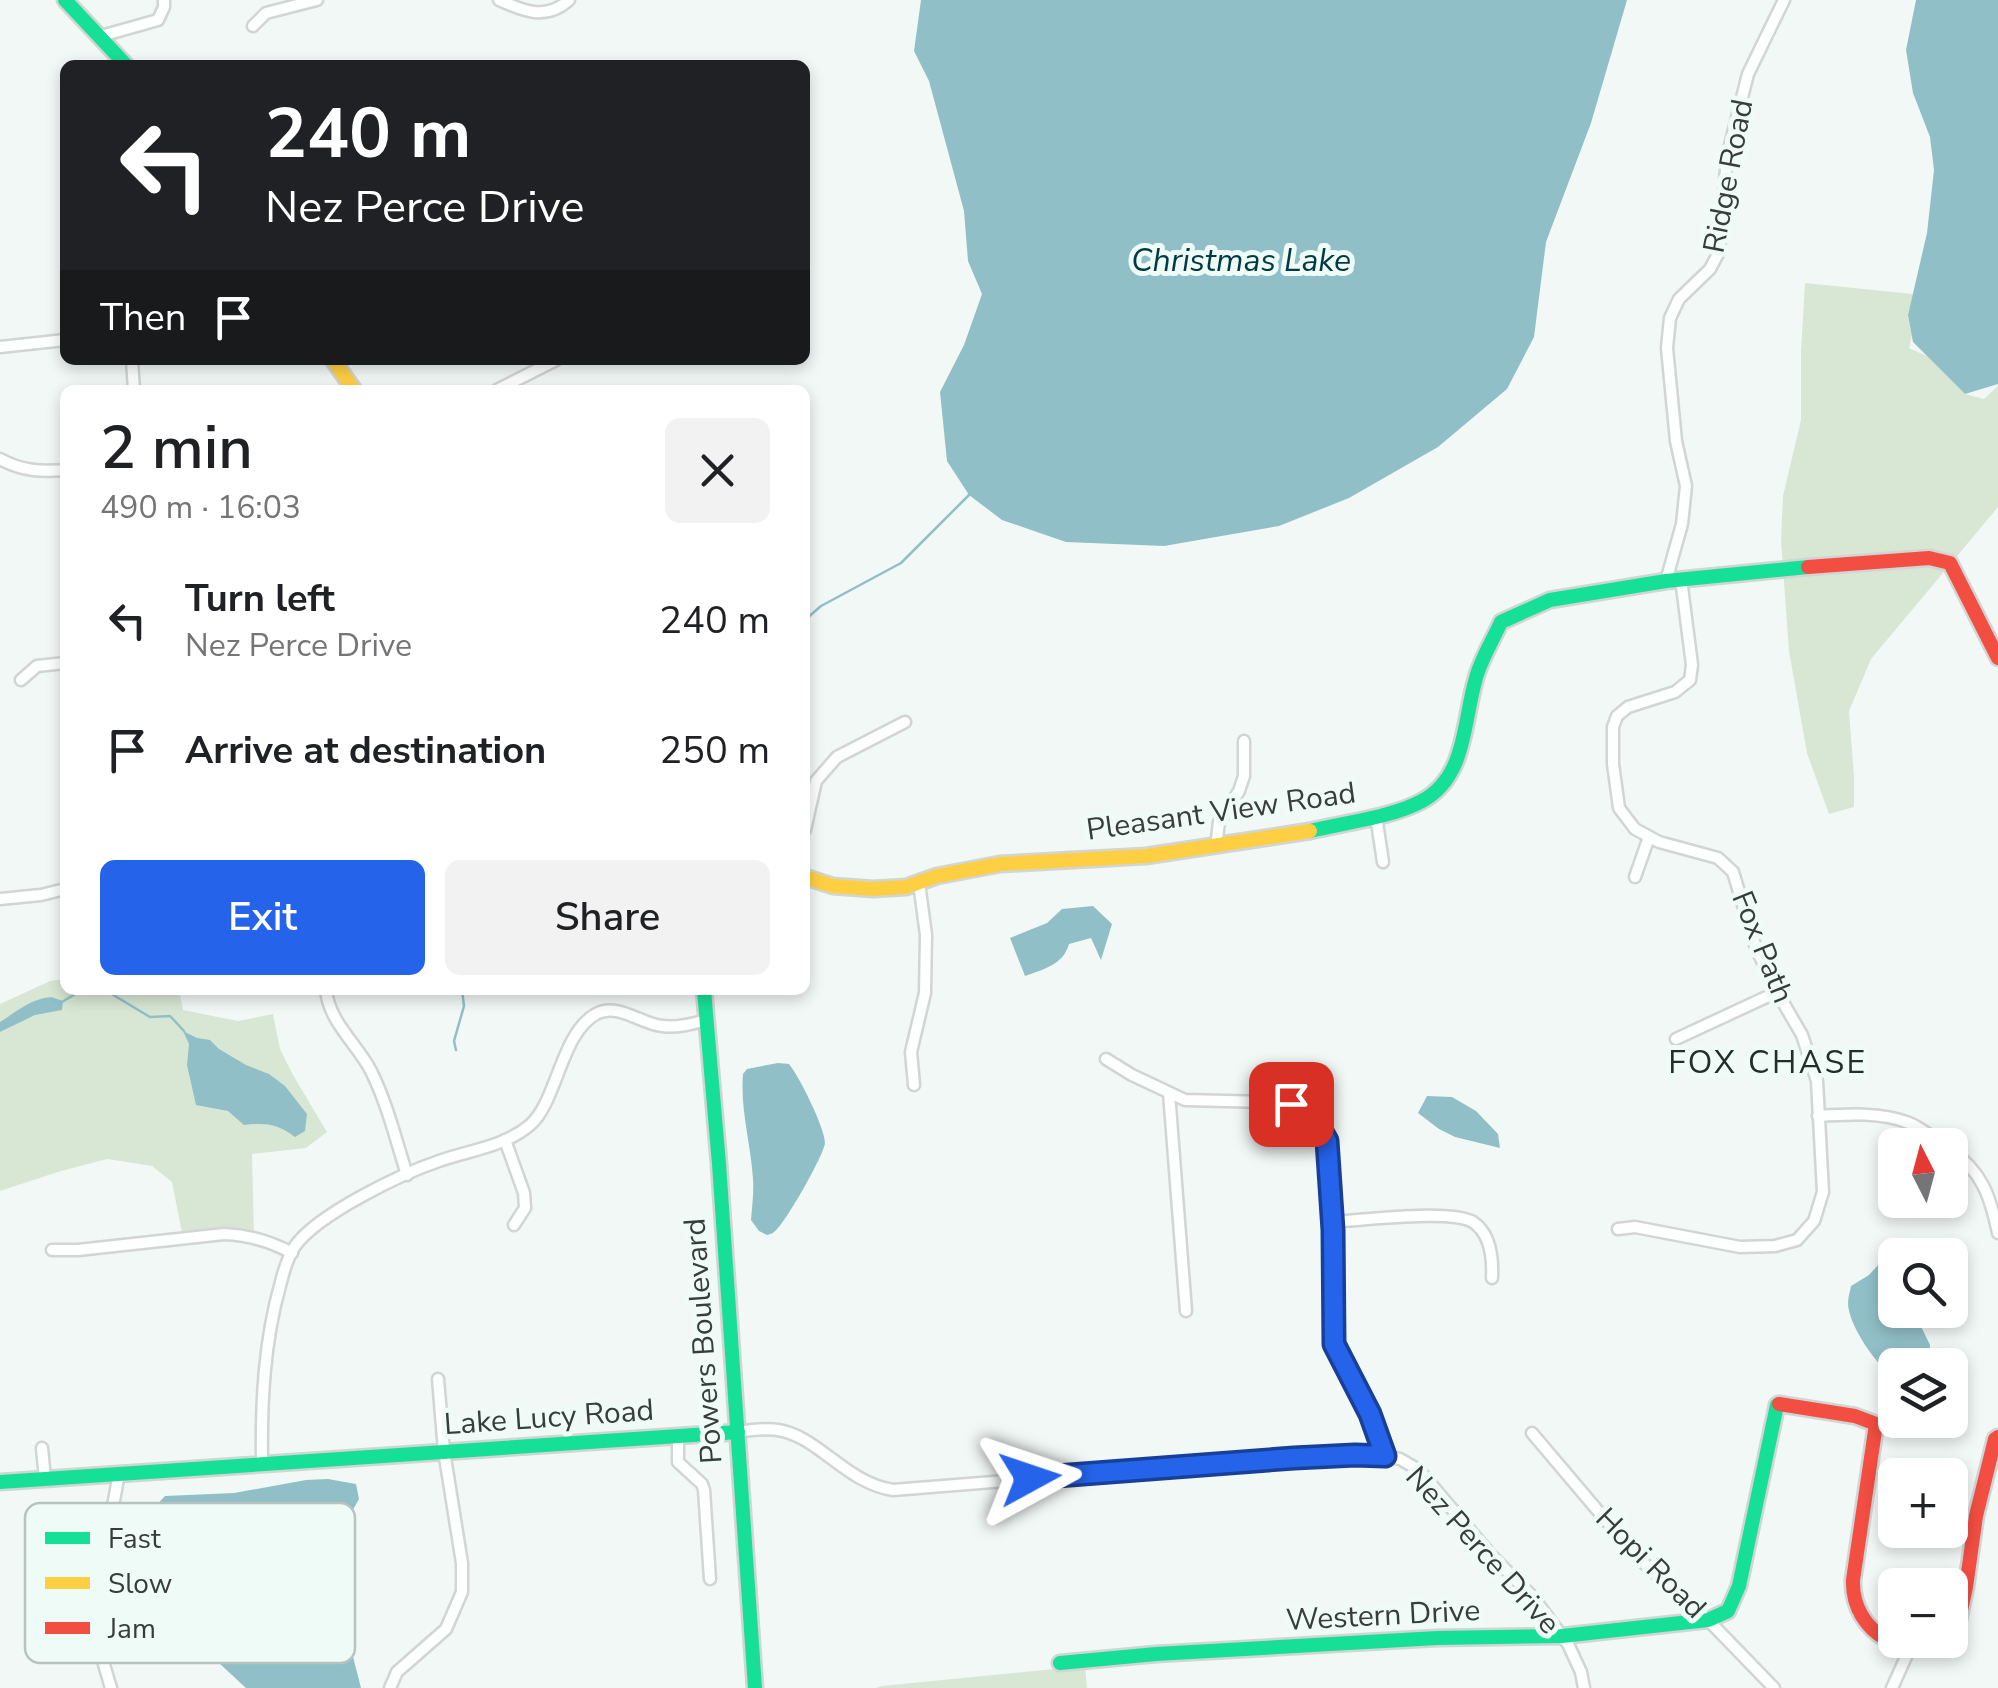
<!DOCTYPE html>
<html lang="en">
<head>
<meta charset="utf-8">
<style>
  body { margin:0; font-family:"Nunito Sans",sans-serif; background:#f2f2f2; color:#202124; height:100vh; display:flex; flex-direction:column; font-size:38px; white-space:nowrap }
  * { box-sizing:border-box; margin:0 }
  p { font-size:32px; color:#757577 }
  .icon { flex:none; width:55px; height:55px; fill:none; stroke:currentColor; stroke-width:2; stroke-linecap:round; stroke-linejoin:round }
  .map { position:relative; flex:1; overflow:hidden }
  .drawer { position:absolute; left:60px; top:385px; width:750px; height:610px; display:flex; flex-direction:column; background:#fff; border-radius:15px; box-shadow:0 5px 15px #0003 }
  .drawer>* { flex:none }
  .top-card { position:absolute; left:60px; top:60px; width:750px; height:305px; border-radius:15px; box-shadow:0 5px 15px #0003; background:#202124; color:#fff; overflow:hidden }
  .needle { width:65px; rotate:354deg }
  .buttons { position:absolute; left:1878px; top:1128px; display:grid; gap:20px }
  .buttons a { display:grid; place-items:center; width:90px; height:90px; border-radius:15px; background:#fff; box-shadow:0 5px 15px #0003; font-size:50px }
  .pin { position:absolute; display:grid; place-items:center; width:85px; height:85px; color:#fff; margin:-42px; border-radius:20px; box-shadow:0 5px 15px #0006 }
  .me { position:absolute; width:110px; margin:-55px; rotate:85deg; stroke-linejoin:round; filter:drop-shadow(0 0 8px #0008) }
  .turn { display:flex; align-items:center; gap:35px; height:210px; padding:0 40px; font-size:45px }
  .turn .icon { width:130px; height:130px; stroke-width:2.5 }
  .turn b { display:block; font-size:70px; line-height:85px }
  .then { display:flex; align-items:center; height:95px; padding:0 40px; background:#0003; gap:20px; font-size:38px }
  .round { display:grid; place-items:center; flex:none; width:105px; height:105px; border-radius:15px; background:#f2f2f2 }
  .summary { display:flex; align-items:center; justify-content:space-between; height:170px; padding:0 40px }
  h1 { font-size:60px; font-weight:600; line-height:75px }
  .primary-button { display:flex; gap:20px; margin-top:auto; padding:20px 40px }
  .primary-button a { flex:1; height:115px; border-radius:15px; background:#2563eb; color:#fff; font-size:40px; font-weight:600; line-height:115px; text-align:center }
  .primary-button a+a { background:#f2f2f2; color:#202124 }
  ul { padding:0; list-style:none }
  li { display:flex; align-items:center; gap:30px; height:130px; padding:0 40px }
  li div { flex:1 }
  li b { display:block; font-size:38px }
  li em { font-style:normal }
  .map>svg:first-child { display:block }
</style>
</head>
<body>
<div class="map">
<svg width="1998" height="1688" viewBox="0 0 1998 1688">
  <rect width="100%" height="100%" fill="#f2f8f6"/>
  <g fill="#d8e7d4">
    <polygon points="1805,283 1913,294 1908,315 1912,335 1909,348 1927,356 1965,394 1984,399 1998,386 1998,507 1871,659 1849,711 1854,776 1854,807 1829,814 1807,753 1789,651 1781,540 1783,496 1801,420 1801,352"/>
    <polygon points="65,979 65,990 179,990 183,1010 238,1021 273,1014 280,1049 293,1075 327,1132 306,1148 252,1154 254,1237 183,1238 172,1182 152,1166 107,1159 61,1171 0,1191 0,1004 50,981"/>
    <polygon points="1085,1666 1087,1688 876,1688 882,1686"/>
  </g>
  <g fill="#91bfc7">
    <polygon points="921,0 1627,0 1591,123 1546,242 1534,337 1507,389 1438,447 1349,498 1279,526 1164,546 1066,542 1002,520 969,495 947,461 940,392 964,345 982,294 968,261 964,211 929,81 914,51"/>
    <polygon points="1916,0 1998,0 1998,384 1965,394 1913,342 1908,315 1927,233 1934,170 1930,137 1913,93 1906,50"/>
    <path d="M1093 906 1112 924 1101 960 1091 938 1069 944C1063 965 1044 969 1025 976L1010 938 1047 923 1062 909Z"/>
    <path d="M51 997 63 1001 62 1010 35 1015 0 1032V1022C18 1011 30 999 51 997Z"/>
    <path d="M183 1031 197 1038 210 1040 219 1049 246 1065 269 1074 285 1086 307 1114 305 1131 295 1137C277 1123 265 1123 244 1125L228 1111 196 1105 187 1065 189 1044Z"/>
    <path d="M778 1063 789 1064C799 1076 825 1128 825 1143 824 1155 784 1226 774 1232 772 1234 769 1234 767 1235L759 1231 751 1220C752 1207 754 1193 753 1179 751 1144 740 1110 743 1074L747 1069Z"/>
    <polygon points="1427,1096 1452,1097 1476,1111 1498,1134 1500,1148 1455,1137 1439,1129 1418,1113"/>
    <path d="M1879 1264C1898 1272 1895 1292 1895 1310H1913L1930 1345 1929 1365H1895V1379C1877 1366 1848 1325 1848 1303 1848 1297 1850 1292 1851 1286L1869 1275Z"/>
    <polygon points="328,1479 356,1484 359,1499 321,1566 323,1585 349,1641 361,1688 246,1688 219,1663 173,1562 148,1530 149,1513 165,1496 234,1493 306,1480"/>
  </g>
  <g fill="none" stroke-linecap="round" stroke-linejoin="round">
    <g stroke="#91bfc7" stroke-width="2.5">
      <polyline points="805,620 821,606 901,563 969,495"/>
      <polyline points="105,990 150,1017 170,1016 184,1031"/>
      <polyline points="62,1002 82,990"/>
      <polyline points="456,1050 454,1041 464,1006 462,990"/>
    </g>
    <g stroke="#d1d5d4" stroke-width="15">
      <g id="street">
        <path d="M499 0C523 11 546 21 569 0"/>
        <polyline points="253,26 266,13 317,0"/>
        <polyline points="101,36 158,20 164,7 164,0"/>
        <polyline points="0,347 65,340"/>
        <polyline points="132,360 134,390"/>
        <polyline points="497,390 556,360"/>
        <path d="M0 459C22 471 41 472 65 470"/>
        <polyline points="1666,581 1682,524 1686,486 1676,441 1667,348 1670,318 1679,299 1710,269 1719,252 1727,157 1748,74 1784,0"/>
        <polyline points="21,680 37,666 65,663"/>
        <polyline points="1376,816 1383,862"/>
        <polyline points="805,830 816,781 837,757 905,722"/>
        <polyline points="1216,846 1219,822 1239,791 1244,776 1244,741"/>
        <polyline points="1635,877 1649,837"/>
        <polyline points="0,899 41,895 65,889"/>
        <path d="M326 990C329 1022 357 1044 371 1071 387 1103 396 1140 407 1175"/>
        <polyline points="1676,1039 1777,992"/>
        <polyline points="1106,1059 1132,1075 1185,1100 1267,1102 1291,1104 1313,1118 1327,1141 1333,1230 1334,1345 1370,1414 1385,1456 1400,1459 1419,1470 1491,1555 1532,1596 1568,1644 1581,1672 1584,1688"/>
        <polyline points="914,1085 911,1052 925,993 926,935 919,883"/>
        <polyline points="1169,1093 1186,1311"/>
        <path d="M1818 1116C1847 1114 1882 1112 1909 1123 1921 1128 1933 1138 1944 1145"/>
        <polyline points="505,1140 524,1193 525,1208 514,1225"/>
        <path d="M1950 1149C1982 1172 1990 1195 1998 1233"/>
        <path d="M1333 1222C1360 1220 1452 1209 1473 1222 1491 1234 1493 1258 1492 1278"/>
        <polyline points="1618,1229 1635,1227 1740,1247 1775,1246 1797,1240 1814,1221 1823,1192 1817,1081 1802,1035 1777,992 1756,948 1733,872 1718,858 1659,842 1635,829 1619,808 1613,764 1613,727 1617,716 1628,707 1675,692 1690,680 1692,665 1681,579"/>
        <path d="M52 1250H78L224 1234C250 1235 270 1241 292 1253"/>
        <path d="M738 1432C751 1430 765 1428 778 1430 818 1436 846 1483 893 1490L1294 1458 1355 1455 1385 1456"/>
        <polyline points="1532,1433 1637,1557 1708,1620 1774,1688"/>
        <polyline points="678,1436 678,1462 702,1484 704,1490 710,1579"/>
        <polyline points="42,1448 45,1479"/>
        <path d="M262 1463C261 1402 264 1341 281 1282 284 1270 288 1256 295 1246 318 1214 401 1174 439 1161 470 1150 504 1147 530 1125 557 1102 561 1033 596 1014 617 1002 641 1024 662 1026 677 1028 692 1024 707 1020"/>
        <path d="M111 1688C100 1652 88 1611 92 1572 94 1551 106 1533 111 1513 115 1500 116 1487 119 1474"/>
        <polyline points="390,1688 397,1672 446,1629 462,1592 462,1563 444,1451 438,1379"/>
        <polyline points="1892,1688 1910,1648"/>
      </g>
    </g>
    <g stroke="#d1d5d4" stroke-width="19">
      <g id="fast">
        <polyline points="65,0 126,65"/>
        <path d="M1310 831C1343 823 1393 817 1422 801 1467 777 1463 721 1476 678 1481 659 1493 640 1501 622L1550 600 1666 581 1808 567"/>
        <polyline points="704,990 719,1164 755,1688"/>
        <polyline points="0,1482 738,1432"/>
        <polyline points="1060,1663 1156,1654 1437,1638 1562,1636 1708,1620 1728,1611 1739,1586 1777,1405 1779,1404"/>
      </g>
    </g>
    <g stroke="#d1d5d4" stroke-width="19">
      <g id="slow">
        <polyline points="333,360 354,390"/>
        <polyline points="805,877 833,886 873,889 906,887 937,876 1000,864 1146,856 1310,831"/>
      </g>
    </g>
    <g stroke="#d1d5d4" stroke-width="19">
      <g id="jam">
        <polyline points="1808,567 1929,558 1950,563 1998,658"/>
        <path d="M1779 1404 1855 1416 1876 1424 1853 1580C1851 1634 1910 1665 1955 1638L1966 1587 1976 1516 1995 1439 1998 1437"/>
      </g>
    </g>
    <use href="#street" stroke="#fdfefe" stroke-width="10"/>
    <use href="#fast" stroke="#16e098" stroke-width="14"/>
    <use href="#slow" stroke="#ffcf43" stroke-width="14"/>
    <use href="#jam" stroke="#f24e42" stroke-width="14"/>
  </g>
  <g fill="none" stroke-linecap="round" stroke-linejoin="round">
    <g stroke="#184099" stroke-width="25">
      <polyline id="route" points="1030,1478 1294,1458 1355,1455 1385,1456 1370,1414 1334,1344 1333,1230 1327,1141 1314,1118 1291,1104"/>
    </g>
    <use href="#route" stroke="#2563eb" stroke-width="18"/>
  </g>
  <g text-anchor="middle" stroke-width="10" stroke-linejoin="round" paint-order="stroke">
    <g font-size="30" fill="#383d3c" stroke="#effbf7">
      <text transform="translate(1728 176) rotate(-79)" y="10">Ridge Road</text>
      <text transform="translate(1221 811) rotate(-8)" y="10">Pleasant View Road</text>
      <text transform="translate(1763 947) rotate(68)" y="10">Fox Path</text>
      <text transform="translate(703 1341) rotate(-94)" y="10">Powers Boulevard</text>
      <text transform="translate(549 1417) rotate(-4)" y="10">Lake Lucy Road</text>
      <text transform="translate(1483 1550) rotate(48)" y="10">Nez Perce Drive</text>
      <text transform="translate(1651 1563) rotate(45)" y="10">Hopi Road</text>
      <text transform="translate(1383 1615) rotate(-3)" y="10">Western Drive</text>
    </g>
    <g font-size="32" font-style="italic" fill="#003b45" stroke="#effbf7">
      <text x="1241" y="271">Christmas Lake</text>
    </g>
    <g font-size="32" letter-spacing="2.5" fill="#242d2a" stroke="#effbf7">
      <text x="1768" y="1073">FOX CHASE</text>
    </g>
  </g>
  <rect x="25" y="1503" width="330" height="160" rx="15" fill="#effbf7" stroke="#b8c2bf" stroke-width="2.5"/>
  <rect x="45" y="1532" width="45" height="12" fill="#16e098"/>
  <rect x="45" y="1577" width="45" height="12" fill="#ffcf43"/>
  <rect x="45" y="1622" width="45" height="12" fill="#f24e42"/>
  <g font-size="28" fill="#383d3c">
    <text x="108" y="1548">Fast</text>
    <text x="108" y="1593">Slow</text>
    <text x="108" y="1638">Jam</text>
  </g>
</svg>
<div class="buttons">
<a><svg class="needle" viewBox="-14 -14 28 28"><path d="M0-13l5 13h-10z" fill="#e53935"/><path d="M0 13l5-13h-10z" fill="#757577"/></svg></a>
<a><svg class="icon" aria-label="search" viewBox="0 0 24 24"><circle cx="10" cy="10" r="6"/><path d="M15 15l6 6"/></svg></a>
<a><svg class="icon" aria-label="layers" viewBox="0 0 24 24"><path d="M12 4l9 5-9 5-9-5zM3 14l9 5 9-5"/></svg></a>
<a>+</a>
<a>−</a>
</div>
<div class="pin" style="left:1291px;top:1104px;background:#d93025"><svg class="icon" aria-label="arrive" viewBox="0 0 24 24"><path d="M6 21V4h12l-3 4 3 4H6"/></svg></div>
<svg class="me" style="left:1030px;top:1478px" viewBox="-20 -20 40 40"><path d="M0-17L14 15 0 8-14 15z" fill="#2563eb" stroke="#fff" stroke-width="4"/></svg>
<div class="top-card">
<div class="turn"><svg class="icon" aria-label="left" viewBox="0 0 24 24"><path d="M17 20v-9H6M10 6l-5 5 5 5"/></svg><div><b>240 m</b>Nez Perce Drive</div></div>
<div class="then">Then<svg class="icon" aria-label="arrive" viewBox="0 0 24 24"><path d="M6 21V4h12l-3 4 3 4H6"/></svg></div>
</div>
<section class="drawer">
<div class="summary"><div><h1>2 min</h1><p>490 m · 16:03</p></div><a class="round"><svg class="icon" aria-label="close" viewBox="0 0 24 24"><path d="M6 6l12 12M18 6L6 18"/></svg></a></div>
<ul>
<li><svg class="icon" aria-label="left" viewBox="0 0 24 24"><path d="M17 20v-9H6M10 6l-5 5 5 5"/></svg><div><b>Turn left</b><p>Nez Perce Drive</p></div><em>240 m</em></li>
<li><svg class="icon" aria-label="arrive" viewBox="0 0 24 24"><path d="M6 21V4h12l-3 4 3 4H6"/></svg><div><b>Arrive at destination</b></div><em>250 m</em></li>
</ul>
<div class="primary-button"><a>Exit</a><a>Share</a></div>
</section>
</div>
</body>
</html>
